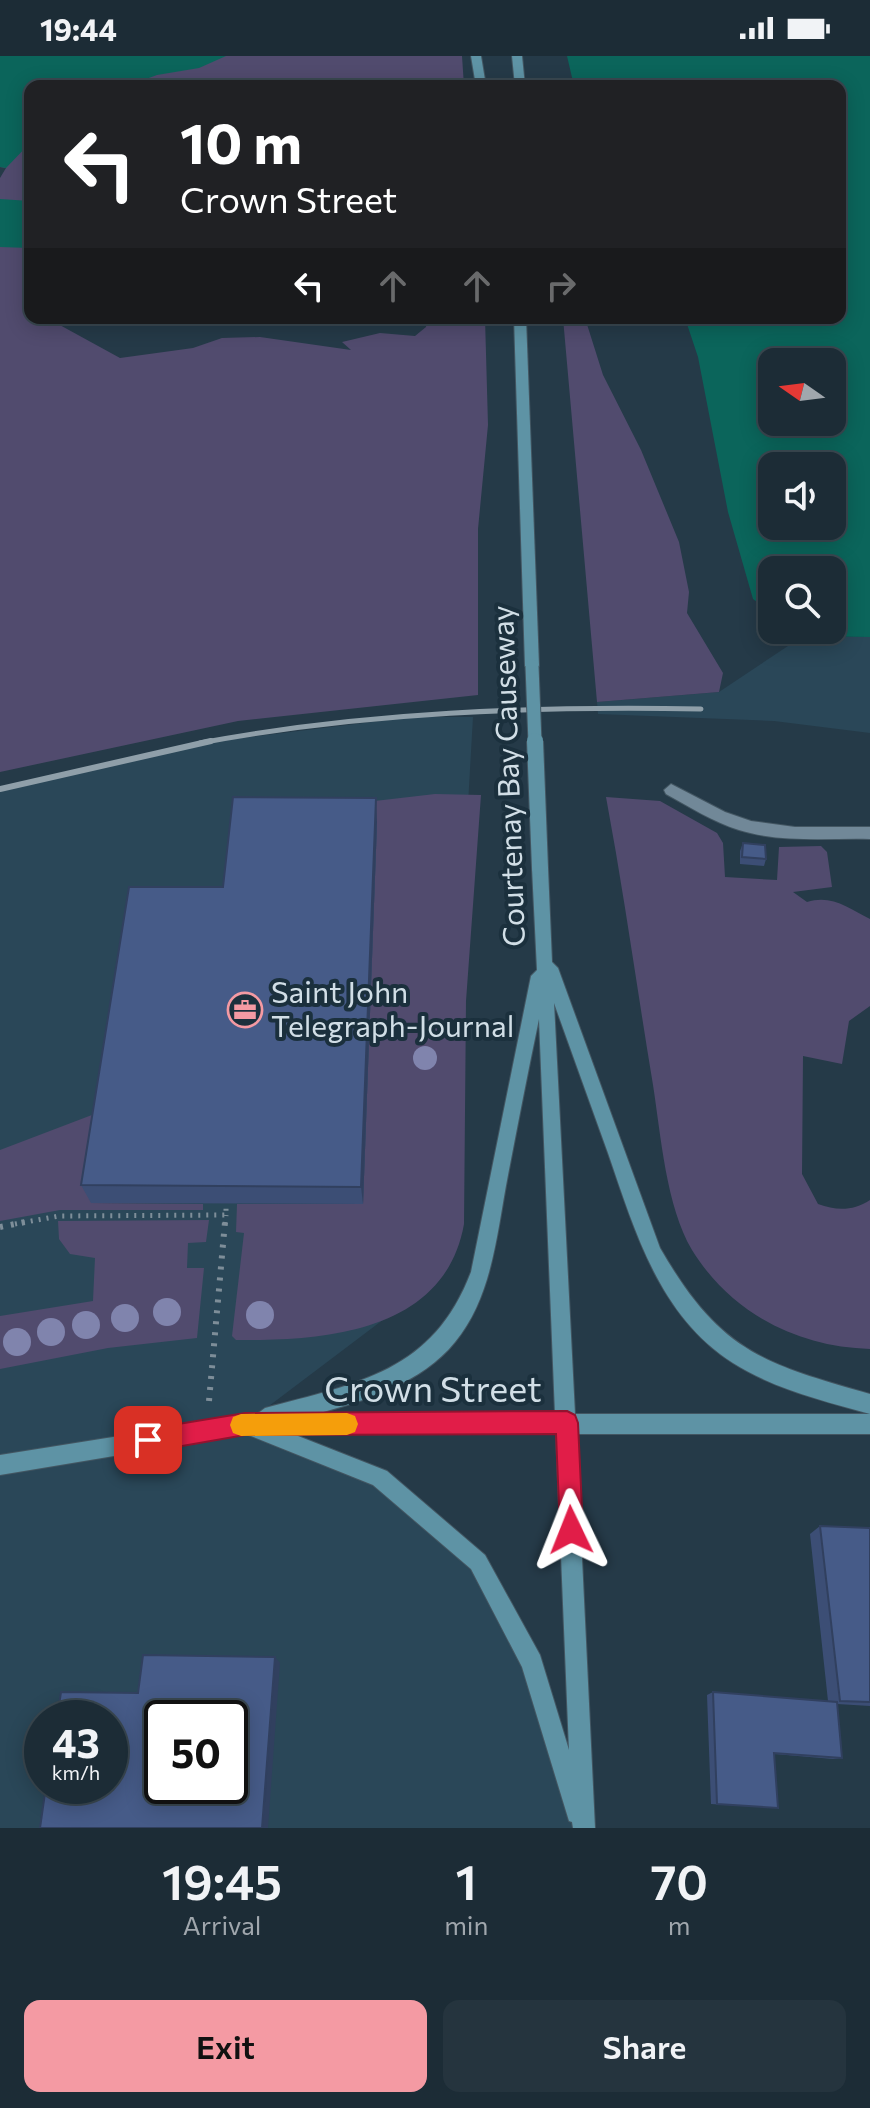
<!DOCTYPE html>
<html lang="en">
<head>
<meta charset="utf-8">
<style>
  body { margin:0; font-family:Commissioner,sans-serif; background:#25343e; color:#f1f3f6; height:100vh; display:flex; flex-direction:column; font-size:30px; white-space:nowrap }
  * { box-sizing:border-box; margin:0 }
  p { font-size:26px; color:#a0a7ad }
  .icon { flex:none; width:44px; height:44px; fill:none; stroke:currentColor; stroke-width:2; stroke-linecap:round; stroke-linejoin:round }
  .map { position:relative; height:1772px; overflow:hidden }
  .panel { display:flex; flex-direction:column; background:#1c2c36; flex:1 }
  .panel>* { flex:none }
  .hud { position:absolute; left:24px; top:24px; width:822px; height:244px; border-radius:16px; box-shadow:0 4px 20px #0003,0 0 0 2px #3a4851; background:#202124; color:#fff; overflow:hidden }
  .needle { width:52px; rotate:284deg }
  .controls { position:absolute; left:758px; top:292px; display:grid; gap:16px }
  .controls a { display:grid; place-items:center; width:88px; height:88px; border-radius:16px; background:#1c2c36; box-shadow:0 4px 20px #0003,0 0 0 2px #3a4851; font-size:40px }
  .speed { position:absolute; left:24px; top:1644px; display:flex; gap:16px; font-size:40px; font-weight:700; text-align:center }
  .speed>* { display:grid; place-content:center; width:104px; height:104px; border-radius:50%; background:#1c2c36; box-shadow:0 4px 20px #0003,0 0 0 2px #3a4851; line-height:1 }
  .speed small { font-size:20px; font-weight:400 }
  .speed .limit { border:4px solid #111; border-radius:12px; background:#fff; color:#111 }
  .pin { position:absolute; display:grid; place-items:center; width:68px; height:68px; color:#fff; margin:-34px; border-radius:16px; box-shadow:0 4px 12px #0006 }
  .me { position:absolute; width:88px; margin:-44px; rotate:358deg; stroke-linejoin:round; filter:drop-shadow(0 0 6px #0008) }
  .turn { display:flex; align-items:center; gap:28px; height:168px; padding:0 24px; font-size:36px }
  .turn .icon { width:104px; height:104px; stroke-width:2.5 }
  .turn b { display:block; font-size:56px; line-height:68px }
  .lanes { display:flex; align-items:center; height:76px; padding:0 24px; background:#0003; justify-content:center; gap:40px; direction:ltr }
  .lanes .off { opacity:.35 }
  .eta { display:flex; justify-content:space-evenly; align-items:center; height:136px; text-align:center }
  .eta b { font-size:48px; font-weight:600; line-height:56px }
  .primary-button { display:flex; gap:16px; margin-top:auto; padding:16px 24px }
  .primary-button a { flex:1; height:92px; border-radius:16px; background:#f49aa3; color:#111; font-size:32px; font-weight:600; line-height:92px; text-align:center }
  .primary-button a+a { background:#25343e; color:#f1f3f6 }
  .status { display:flex; justify-content:space-between; align-items:center; height:56px; padding:0 40px; background:#1c2c36; direction:ltr }
  .status svg { height:22px; fill:currentColor }
  .map>svg:first-child { display:block }
</style>
</head>
<body>
<div class="status"><b>19:44</b><svg viewBox="0 0 49 12"><path d="M0 12V9h3v3zM5 12V6h3v6zM10 12V3h3v9zM15 12V0h3v12zM26 1h20v11H26zM47 4h2v5h-2z"/></svg></div>
<div class="map">
<svg width="870" height="1772" viewBox="0 0 870 1772">
  <rect width="100%" height="100%" fill="#253a48"/>
  <g fill="#2a4758" fill-rule="evenodd">
    <polygon points="803,580 870,581 870,677 774,665 598,658 597,646 719,636"/>
    <path d="M412 661H473L441 1220 245 1368 380 1422 478 1506 532 1607 582 1772H0V733L209 686ZM42 1662H110V1730H42ZM162 1662H230V1730H162Z"/>
  </g>
  <g fill="#514b6e">
    <polygon points="0,0 462,0 464,30 30,30 30,262 47,262 120,302 193,292 222,282 260,281 351,294 342,286 380,277 415,280 426,271 428,262 485,262 488,369 478,473 478,639 238,665 0,716 0,122 6,112 0,111"/>
    <polygon points="563,262 585,262 603,319 641,394 679,486 689,536 687,557 723,617 719,636 597,646"/>
    <path d="M435 738 481 739 466 945 464 1168C445 1276 325 1285 236 1284L232 1280 244 1177 236 1176 237 1148H363L377 766 245 760Z"/>
    <path d="M606 741 660 745 717 777 723 787 725 821 777 824 779 791 821 790 827 796 832 831 793 836 807 846C831 838 849 852 870 863V950L849 965 842 1008 803 1000 802 1118 818 1148C837 1155 853 1155 870 1144V1293C797 1291 731 1257 692 1194 666 1150 661 1080 653 1029 637 933 624 837 606 741Z"/>
    <polygon points="105,1054 91,1147 203,1148 203,1154 60,1154 0,1165 0,1094"/>
    <polygon points="209,1164 206,1186 188,1187 187,1212 204,1212 197,1282 108,1292 0,1313 0,1260 93,1245 95,1202 70,1198 59,1183 58,1165"/>
  </g>
  <g fill="#0b655b" fill-rule="evenodd">
    <polygon points="0,0 226,0 199,12 157,19 127,30 30,30 30,87 6,112 0,111"/>
    <path d="M567 0H870V581L803 580 795 574H832V514H772V557L753 543 728 456 698 301 685 262H840V30H574ZM772 306H832V366H772ZM772 410H832V470H772Z"/>
    <polygon points="0,143 30,145 30,192 0,191"/>
  </g>
  <g fill="none" stroke-linecap="round" stroke-linejoin="round">
    <g stroke="#435662" stroke-width="2">
      <path id="street" d="M671 728 725 756 751 765 795 771H870V783C826 782 781 787 739 774 713 766 690 751 666 738L664 734Z"/>
    </g>
    <g stroke="#435662" stroke-width="2">
      <g id="secondary">
        <polygon points="471,0 481,0 486,30 476,30"/>
        <polygon points="512,0 522,0 525,30 515,30"/>
        <polygon points="514,262 526,262 539,610 532,615 525,610"/>
        <path d="M540 806 545 808 548 812 552 906 558 912 660 1192C719 1294 760 1307 870 1338V1358C824 1345 774 1333 733 1307 659 1260 635 1175 608 1097 590 1047 572 997 554 947L575 1358H870V1378H576L595 1772H573L572 1766 569 1765 522 1611 471 1513 373 1429 246 1378 0 1419V1399L257 1358 265 1352C358 1327 433 1316 471 1216L531 920 537 914 532 812 535 808ZM539 963 555 1358H316C365 1345 422 1327 455 1286 493 1240 497 1175 508 1119 518 1067 528 1015 539 963ZM293 1378H556L569 1694 540 1599 485 1499 387 1415Z"/>
      </g>
    </g>
    <g stroke="#7e8e99" stroke-width="5" stroke-dasharray="2 6" stroke-linecap="butt">
      <polyline points="15,1168 59,1160 226,1159 226,1148"/>
      <polyline points="225,1168 226,1159"/>
    </g>
    <g stroke="#7e8e99" stroke-width="6" stroke-dasharray="3 8" stroke-linecap="butt">
      <polyline points="0,1171 25,1166"/>
      <polyline points="209,1345 225,1166"/>
    </g>
    <use href="#street" fill="#718898" fill-rule="evenodd"/>
    <use href="#secondary" fill="#5e93a5" fill-rule="evenodd"/>
    <path stroke="#8f9fa9" stroke-width="5" d="M200 687C365 656 534 650 701 653"/>
    <polyline stroke="#8f9fa9" stroke-width="6" points="0,733 211,685"/>
    <g stroke="#435662" stroke-width="15" stroke-linecap="butt">
      <polyline id="secondary-bridge-far1" points="532,610 535,687"/>
    </g>
    <g stroke="#435662" stroke-width="18" stroke-linecap="butt">
      <polyline id="secondary-bridge" points="535,685 540,812"/>
    </g>
    <use href="#secondary-bridge-far1" stroke="#5e93a5" stroke-width="13"/>
    <use href="#secondary-bridge" stroke="#5e93a5" stroke-width="16"/>
  </g>
  <g fill="#8084ad">
    <circle cx="425" cy="1002" r="12"/>
    <circle cx="167" cy="1256" r="14"/>
    <circle cx="260" cy="1259" r="14"/>
    <circle cx="125" cy="1262" r="14"/>
    <circle cx="86" cy="1269" r="14"/>
    <circle cx="51" cy="1276" r="14"/>
    <circle cx="17" cy="1286" r="14"/>
  </g>
  <g fill="#3c4e75">
    <polygon points="377,766 363,1148 91,1147 81,1129 223,831"/>
    <polygon points="743,787 766,803 764,810 740,808 740,795"/>
    <polygon points="820,1470 870,1472 870,1650 837,1648 842,1702 833,1703 774,1698 778,1752 711,1748 707,1639 713,1636 828,1645 810,1478"/>
  </g>
  <g fill="#31405f">
    <polygon points="376,742 377,766 363,1148 361,1131"/>
    <polygon points="275,1601 280,1607 268,1772 262,1772"/>
  </g>
  <g fill="#465b88" stroke="#31405f" stroke-width="2" fill-rule="evenodd">
    <polygon points="233,741 376,742 361,1131 81,1129 129,831 223,831"/>
    <polygon points="743,787 765,789 766,803 742,801"/>
    <polygon points="820,1470 870,1472 870,1646 840,1645"/>
    <path d="M143 1599 275 1601 262 1772H40L46 1730H110V1662H57L61 1636 138 1637ZM162 1662H230V1730H162Z"/>
    <polygon points="713,1636 837,1646 842,1702 774,1697 778,1752 717,1748"/>
  </g>
  <polygon fill="#e11d48" stroke="#92132f" stroke-width="2" points="567,1355 575,1359 578,1367 583,1474 580,1482 571,1485 563,1482 560,1474 556,1378 245,1379 148,1396 140,1392 137,1384 140,1376 148,1373 245,1357"/>
  <polygon fill="#f59e0b" points="347,1357 355,1360 358,1368 355,1376 347,1379 241,1380 233,1377 230,1369 233,1361 241,1358"/>
  <defs>
    <g id="office-ring" transform="scale(1.8)"><circle r="9.5" fill="#1b303d" stroke="#f49aa3" stroke-width="1.5"/><path d="M-6-3h4V-5.5h4V-3h4V5H-6ZM-1-4.5V-3h2v-1.5ZM-6 0V1H6V0Z" fill="#f49aa3"/></g>
  </defs>
  <g fill-rule="evenodd">
    <use href="#office-ring" x="245" y="954"/>
  </g>
  <g text-anchor="middle" stroke-width="8" stroke-linejoin="round" paint-order="stroke">
    <g font-size="30" fill="#d1dee6" stroke="#1b303d">
      <text transform="translate(509 720) rotate(-92)" y="10">Courtenay Bay Causeway</text>
    </g>
    <g font-size="30" fill="#d1dee6" stroke="#1b303d" text-anchor="start">
      <text x="271" y="947">Saint John<tspan x="271" dy="34">Telegraph-Journal</tspan></text>
    </g>
    <g font-size="36" fill="#d1dee6" stroke="#1b303d">
      <text x="433" y="1346">Crown Street</text>
    </g>
  </g>
</svg>
<div class="controls">
<a><svg class="needle" viewBox="-14 -14 28 28"><path d="M0-13l5 13h-10z" fill="#e53935"/><path d="M0 13l5-13h-10z" fill="#a0a7ad"/></svg></a>
<a><svg class="icon" aria-label="sound" viewBox="0 0 24 24"><path d="M4 9h4l5-4v14l-5-4H4zM17 9q2 3 0 6"/></svg></a>
<a><svg class="icon" aria-label="search" viewBox="0 0 24 24"><circle cx="10" cy="10" r="6"/><path d="M15 15l6 6"/></svg></a>
</div>
<div class="speed"><div>43<small>km/h</small></div><div class="limit">50</div></div>
<div class="pin" style="left:148px;top:1384px;background:#d93025"><svg class="icon" aria-label="arrive" viewBox="0 0 24 24"><path d="M6 21V4h12l-3 4 3 4H6"/></svg></div>
<svg class="me" style="left:571px;top:1474px" viewBox="-20 -20 40 40"><path d="M0-17L14 15 0 8-14 15z" fill="#e11d48" stroke="#fff" stroke-width="4"/></svg>
<div class="hud">
<div class="turn"><svg class="icon" aria-label="left" viewBox="0 0 24 24"><path d="M17 20v-9H6M10 6l-5 5 5 5"/></svg><div><b>10 m</b>Crown Street</div></div>
<div class="lanes"><svg class="icon" aria-label="left" viewBox="0 0 24 24"><path d="M17 20v-9H6M10 6l-5 5 5 5"/></svg><svg class="icon off" aria-label="ahead" viewBox="0 0 24 24"><path d="M12 20V5M6 11l6-6 6 6"/></svg><svg class="icon off" aria-label="ahead" viewBox="0 0 24 24"><path d="M12 20V5M6 11l6-6 6 6"/></svg><svg class="icon off" aria-label="right" viewBox="0 0 24 24"><path d="M7 20v-9h11M14 6l5 5-5 5"/></svg></div>
</div>
</div>
<section class="panel">
<div class="eta">
<div><b>19:45</b><p>Arrival</p></div>
<div><b>1</b><p>min</p></div>
<div><b>70</b><p>m</p></div>
</div>
<div class="primary-button"><a>Exit</a><a>Share</a></div>
</section>
</body>
</html>
